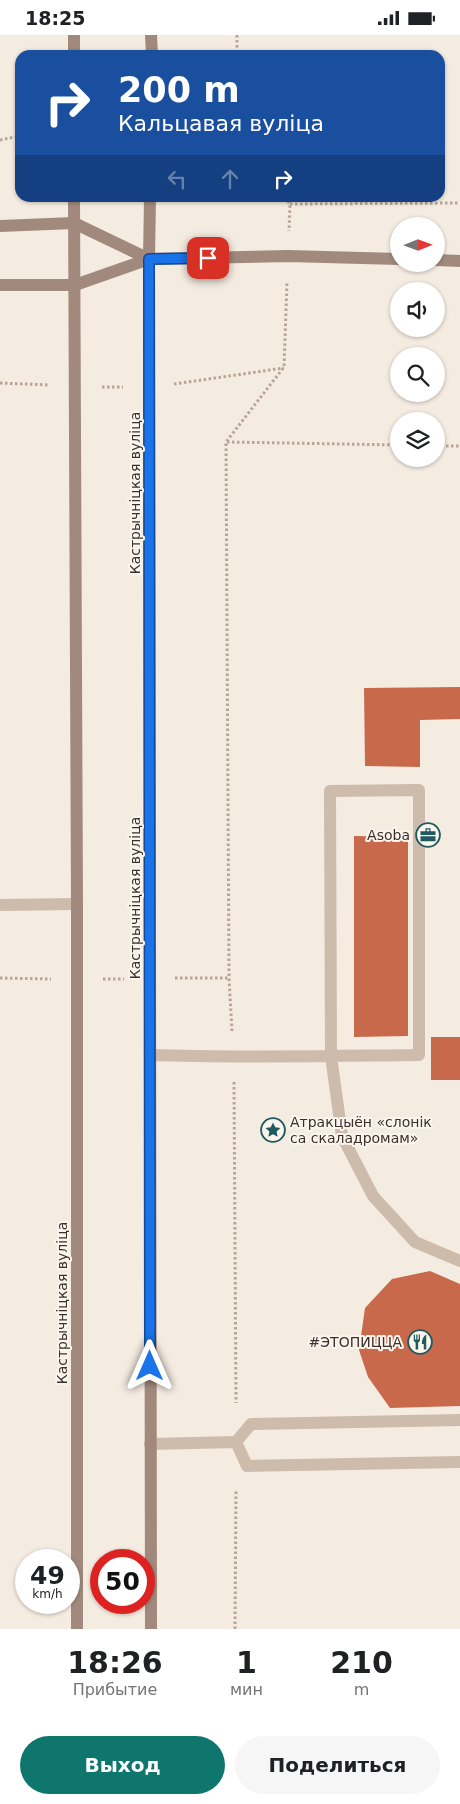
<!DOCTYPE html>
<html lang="ru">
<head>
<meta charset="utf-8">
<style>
  body { margin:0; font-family:"DejaVu Sans",sans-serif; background:#f6f6f6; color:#202124; height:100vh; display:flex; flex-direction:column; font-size:19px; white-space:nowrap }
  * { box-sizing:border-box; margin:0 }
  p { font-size:16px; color:#757577 }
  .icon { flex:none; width:28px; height:28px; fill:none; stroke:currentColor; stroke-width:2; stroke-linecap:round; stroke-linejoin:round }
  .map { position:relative; height:1594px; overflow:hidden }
  .sheet { display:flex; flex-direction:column; background:#fff; flex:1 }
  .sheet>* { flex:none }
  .hud { position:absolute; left:15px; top:15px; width:430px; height:152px; border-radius:15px; box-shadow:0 1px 4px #0004; background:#1a4fa0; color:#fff; overflow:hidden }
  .needle { width:32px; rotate:89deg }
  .buttons { position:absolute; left:390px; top:182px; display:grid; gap:10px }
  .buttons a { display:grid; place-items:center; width:55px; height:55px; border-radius:50%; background:#fff; box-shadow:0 1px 4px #0004; font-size:25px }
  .speed { position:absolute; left:15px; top:1514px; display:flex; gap:10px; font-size:25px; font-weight:700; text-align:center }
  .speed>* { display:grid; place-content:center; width:65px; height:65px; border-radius:50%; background:#fff; box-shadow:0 1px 4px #0004; line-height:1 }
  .speed small { font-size:12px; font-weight:400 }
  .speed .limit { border:8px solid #d22; background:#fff; color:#111 }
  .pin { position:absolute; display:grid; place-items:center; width:42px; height:42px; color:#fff; margin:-21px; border-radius:10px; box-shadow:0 2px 8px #0006 }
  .me { position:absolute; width:55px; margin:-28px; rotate:0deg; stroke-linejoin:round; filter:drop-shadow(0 0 4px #0008) }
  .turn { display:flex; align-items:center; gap:18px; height:105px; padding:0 20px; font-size:22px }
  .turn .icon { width:65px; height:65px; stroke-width:2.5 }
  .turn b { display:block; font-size:35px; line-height:42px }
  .lanes { display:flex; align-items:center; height:48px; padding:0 20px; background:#0003; justify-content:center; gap:25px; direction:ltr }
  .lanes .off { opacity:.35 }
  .eta { display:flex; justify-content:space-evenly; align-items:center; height:85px; text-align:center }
  .eta b { font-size:30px; font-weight:600; line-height:35px }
  .action { display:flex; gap:10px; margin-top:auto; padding:10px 20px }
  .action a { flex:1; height:58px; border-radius:30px; background:#0f766e; color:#fff; font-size:20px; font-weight:600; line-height:58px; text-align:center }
  .action a+a { background:#f6f6f6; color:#202124 }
  .status { display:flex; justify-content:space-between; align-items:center; height:35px; padding:0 25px; background:#fff; direction:ltr }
  .status svg { height:14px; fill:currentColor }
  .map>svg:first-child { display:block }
</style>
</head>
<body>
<div class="status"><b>18:25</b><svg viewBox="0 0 49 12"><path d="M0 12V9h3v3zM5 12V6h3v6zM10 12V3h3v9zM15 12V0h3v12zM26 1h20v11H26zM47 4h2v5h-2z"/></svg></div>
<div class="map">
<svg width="460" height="1594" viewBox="0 0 460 1594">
  <rect width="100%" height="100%" fill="#f4ebe1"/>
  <g fill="#c8694b">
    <polygon points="460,652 460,684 420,685 420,732 365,731 364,653"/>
    <polygon points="354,801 408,802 408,1001 354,1002"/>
    <rect x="431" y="1002" width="29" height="43"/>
    <polygon points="430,1236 460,1249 460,1371 390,1373 368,1342 359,1315 365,1273 392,1244"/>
  </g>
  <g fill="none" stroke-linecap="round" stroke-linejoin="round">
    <g stroke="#b9a596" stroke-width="3" stroke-dasharray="2.5 2.5" stroke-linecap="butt">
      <polyline points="237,0 237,20"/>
      <polyline points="0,105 20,101"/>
      <polyline points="285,162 290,169 289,196"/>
      <polyline points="290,169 460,168"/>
      <polyline points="0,348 50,350"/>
      <polyline points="174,349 284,333"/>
      <polyline points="102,352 123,352"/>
      <polyline points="227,407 399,410"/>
      <polyline points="436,411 460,411"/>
      <polyline points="0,943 51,944"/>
      <polyline points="175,943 229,943"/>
      <polyline points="103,944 124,944"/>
      <polyline points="232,996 229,943 226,407 284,332 287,247"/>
      <polyline points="234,1047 236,1368"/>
      <polyline points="235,1594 236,1455"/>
    </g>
    <g stroke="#cdbbac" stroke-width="12">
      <polyline points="0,870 77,869"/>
      <path d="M150 1020C240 1023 329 1021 419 1020V755L330 756 331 1021 342 1101 373 1161 415 1207 460 1226"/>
      <polyline points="236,1407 251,1389 460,1385"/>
      <polyline points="150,1409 236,1407 247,1431 460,1427"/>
    </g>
    <g stroke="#a18a7d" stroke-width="12">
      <polyline points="74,0 74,20"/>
      <polyline points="151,0 152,20"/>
      <polyline points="74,162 77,869 77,1594"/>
      <polyline points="150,162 149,224 151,1594"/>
      <polyline points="0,191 74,188 149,224"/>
      <polyline points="436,225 460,226"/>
      <polyline points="0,250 75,250 149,224 288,221 399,224"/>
    </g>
  </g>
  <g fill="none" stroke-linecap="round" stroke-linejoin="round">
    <g stroke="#114b97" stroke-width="12">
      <polyline id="route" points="150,1331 149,224 208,223"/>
    </g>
    <use href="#route" stroke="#1a73e8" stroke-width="9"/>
  </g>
  <defs>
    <g id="office-ring" transform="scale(1.25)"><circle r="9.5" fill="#fbf5ee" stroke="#1f5a5e" stroke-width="1.5"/><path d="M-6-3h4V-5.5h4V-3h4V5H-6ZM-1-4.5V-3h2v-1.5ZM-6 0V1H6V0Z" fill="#1f5a5e"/></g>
    <g id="sight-ring" transform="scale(1.25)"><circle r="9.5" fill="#fbf5ee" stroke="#1f5a5e" stroke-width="1.5"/><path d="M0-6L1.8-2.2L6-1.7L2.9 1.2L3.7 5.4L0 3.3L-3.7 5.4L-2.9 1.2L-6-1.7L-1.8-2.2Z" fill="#1f5a5e"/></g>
    <g id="restaurant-ring" transform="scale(1.25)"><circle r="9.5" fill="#fbf5ee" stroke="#1f5a5e" stroke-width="1.5"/><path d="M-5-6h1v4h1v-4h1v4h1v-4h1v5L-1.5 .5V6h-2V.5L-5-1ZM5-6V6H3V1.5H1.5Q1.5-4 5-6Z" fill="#1f5a5e"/></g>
  </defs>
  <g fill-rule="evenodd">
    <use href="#office-ring" x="428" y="800"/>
    <use href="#sight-ring" x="273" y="1095"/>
    <use href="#restaurant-ring" x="420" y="1307"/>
  </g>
  <g text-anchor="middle" stroke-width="4" stroke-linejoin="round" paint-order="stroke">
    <g font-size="14" fill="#3b302b" stroke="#fbf5ee">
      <text transform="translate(135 458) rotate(-90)" y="5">Кастрычніцкая вуліца</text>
      <text transform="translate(135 863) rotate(-90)" y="5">Кастрычніцкая вуліца</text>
      <text transform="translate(62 1268) rotate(-90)" y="5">Кастрычніцкая вуліца</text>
    </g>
    <g font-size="14" fill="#3b302b" stroke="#fbf5ee" text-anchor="end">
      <text x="410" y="805">Asoba</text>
      <text x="290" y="1092" text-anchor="start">Атракцыён «слонік<tspan x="290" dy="16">са скаладромам»</tspan></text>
      <text x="402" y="1312">#ЭТОПИЦЦА</text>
    </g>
  </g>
</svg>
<div class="buttons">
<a><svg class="needle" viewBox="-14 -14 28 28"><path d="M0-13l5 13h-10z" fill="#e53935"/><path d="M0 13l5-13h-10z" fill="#757577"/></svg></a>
<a><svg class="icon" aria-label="sound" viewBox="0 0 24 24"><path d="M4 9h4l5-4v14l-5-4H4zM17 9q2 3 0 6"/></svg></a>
<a><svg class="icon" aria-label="search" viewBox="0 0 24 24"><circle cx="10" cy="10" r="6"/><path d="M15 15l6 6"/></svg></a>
<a><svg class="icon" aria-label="layers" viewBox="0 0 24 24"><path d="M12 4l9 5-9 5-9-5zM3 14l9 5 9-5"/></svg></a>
</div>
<div class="speed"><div>49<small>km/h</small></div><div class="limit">50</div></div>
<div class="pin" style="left:208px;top:223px;background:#d93025"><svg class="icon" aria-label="arrive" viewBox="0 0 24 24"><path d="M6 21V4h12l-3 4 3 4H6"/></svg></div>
<svg class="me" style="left:150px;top:1331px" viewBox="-20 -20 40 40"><path d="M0-17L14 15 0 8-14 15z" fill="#1a73e8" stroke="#fff" stroke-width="4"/></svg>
<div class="hud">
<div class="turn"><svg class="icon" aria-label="right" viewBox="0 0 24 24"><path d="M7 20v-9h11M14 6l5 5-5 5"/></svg><div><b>200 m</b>Кальцавая вуліца</div></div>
<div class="lanes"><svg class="icon off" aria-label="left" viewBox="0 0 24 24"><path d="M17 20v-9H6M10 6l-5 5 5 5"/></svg><svg class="icon off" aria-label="ahead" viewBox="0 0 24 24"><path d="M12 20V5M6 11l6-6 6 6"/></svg><svg class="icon" aria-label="right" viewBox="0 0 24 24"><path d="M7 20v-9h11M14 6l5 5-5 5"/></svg></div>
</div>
</div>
<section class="sheet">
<div class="eta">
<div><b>18:26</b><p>Прибытие</p></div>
<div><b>1</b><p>мин</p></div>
<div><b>210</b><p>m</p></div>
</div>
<div class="action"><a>Выход</a><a>Поделиться</a></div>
</section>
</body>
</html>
